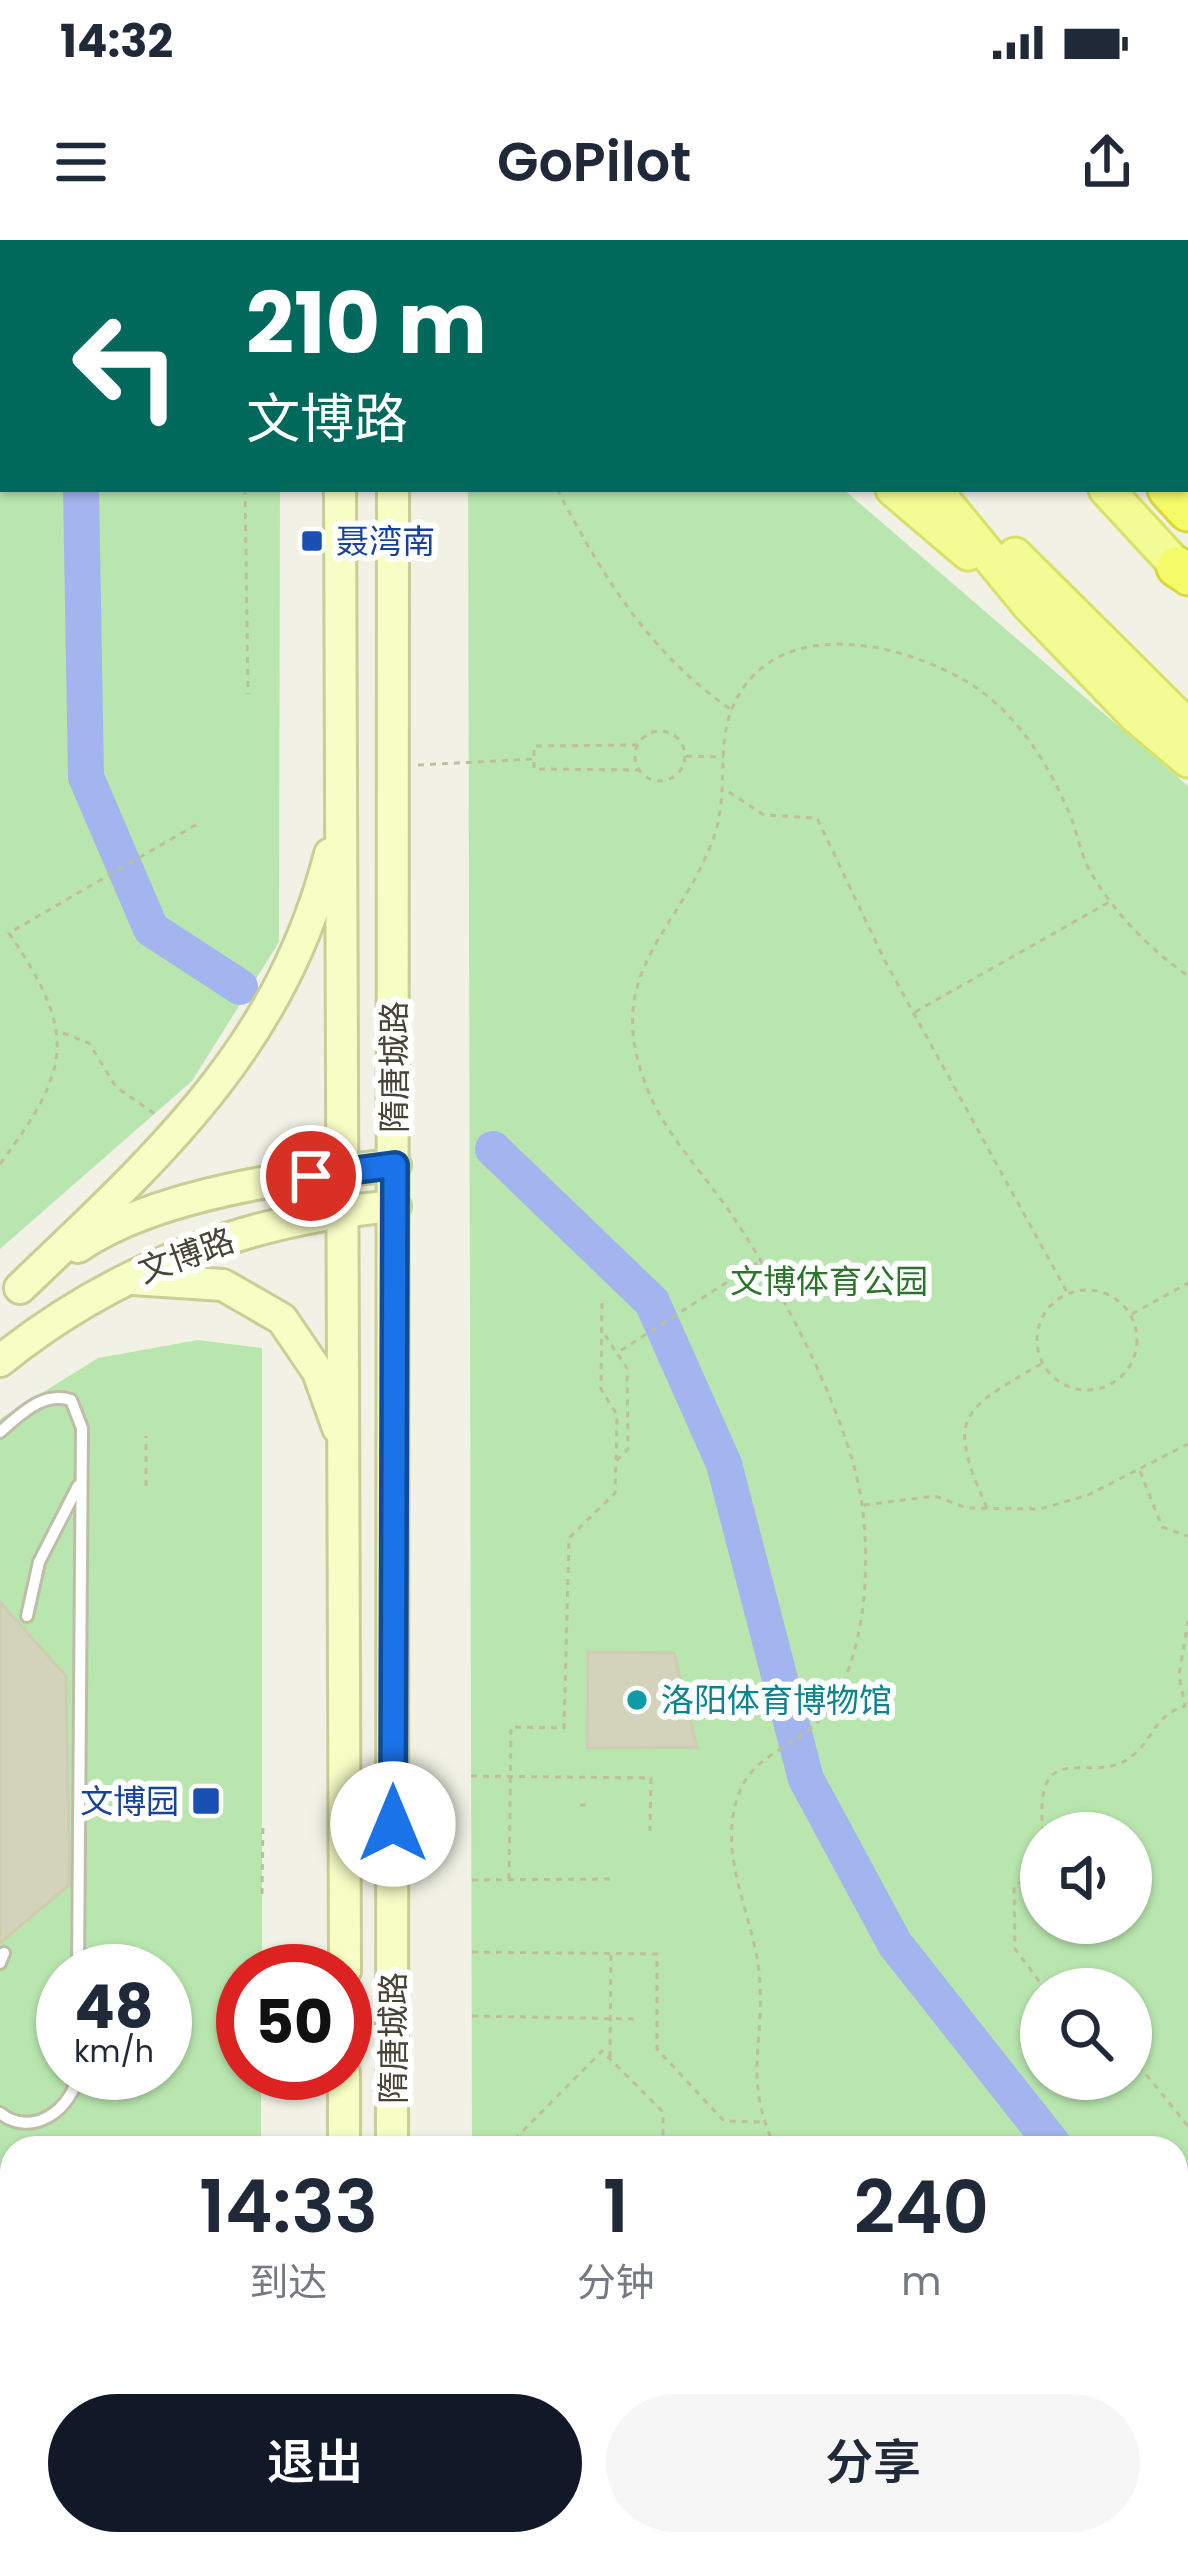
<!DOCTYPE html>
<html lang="zh">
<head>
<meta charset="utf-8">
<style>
  body { margin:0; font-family:Poppins,"Noto Sans SC",sans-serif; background:#f6f6f7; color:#1f2937; height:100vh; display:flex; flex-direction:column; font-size:45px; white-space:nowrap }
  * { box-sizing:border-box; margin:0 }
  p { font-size:39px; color:#747a83 }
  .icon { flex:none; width:66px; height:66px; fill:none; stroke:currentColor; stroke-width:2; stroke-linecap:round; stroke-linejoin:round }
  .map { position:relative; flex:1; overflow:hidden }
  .sheet { position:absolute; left:0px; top:1896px; width:1188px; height:420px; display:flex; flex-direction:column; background:#fff; border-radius:36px 36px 0 0; box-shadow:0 3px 9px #0004 }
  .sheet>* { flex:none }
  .hud { position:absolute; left:0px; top:0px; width:1188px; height:252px; box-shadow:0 3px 9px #0004; background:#00695c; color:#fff; overflow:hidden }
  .tools { position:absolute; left:1020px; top:1572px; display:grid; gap:24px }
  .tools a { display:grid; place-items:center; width:132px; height:132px; border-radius:50%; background:#fff; box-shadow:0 3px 9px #0004; font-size:60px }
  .speed { position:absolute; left:36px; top:1704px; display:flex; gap:24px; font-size:60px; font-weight:700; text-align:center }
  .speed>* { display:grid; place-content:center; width:156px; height:156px; border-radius:50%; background:#fff; box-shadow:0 3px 9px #0004; line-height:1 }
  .speed small { font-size:30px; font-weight:400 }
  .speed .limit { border:18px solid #d22; background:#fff; color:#111 }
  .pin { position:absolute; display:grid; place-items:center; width:102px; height:102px; color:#fff; margin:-51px; border:6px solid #fff; border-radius:50%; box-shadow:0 3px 12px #0007 }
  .me { position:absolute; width:132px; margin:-66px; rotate:0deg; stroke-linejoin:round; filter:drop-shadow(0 0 9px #0008) }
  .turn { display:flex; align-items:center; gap:42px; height:252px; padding:0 48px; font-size:54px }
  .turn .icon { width:156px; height:156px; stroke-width:2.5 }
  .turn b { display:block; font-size:84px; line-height:102px }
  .eta { display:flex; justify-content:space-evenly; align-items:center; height:204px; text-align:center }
  .eta b { font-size:72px; font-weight:600; line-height:84px }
  .action { display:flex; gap:24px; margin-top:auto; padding:24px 48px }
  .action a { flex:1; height:138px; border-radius:72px; background:#111827; color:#fff; font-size:48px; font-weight:600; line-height:138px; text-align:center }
  .action a+a { background:#f6f6f7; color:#1f2937 }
  .status { display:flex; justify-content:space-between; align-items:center; height:84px; padding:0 60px; background:#fff; direction:ltr }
  .status svg { height:33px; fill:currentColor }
  header { display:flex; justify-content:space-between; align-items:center; height:156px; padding:0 48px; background:#fff; font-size:54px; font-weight:600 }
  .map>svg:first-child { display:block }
</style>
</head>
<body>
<div class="status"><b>14:32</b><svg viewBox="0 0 49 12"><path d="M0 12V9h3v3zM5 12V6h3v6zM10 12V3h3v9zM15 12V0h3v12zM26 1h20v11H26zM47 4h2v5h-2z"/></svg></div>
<header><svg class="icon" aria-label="menu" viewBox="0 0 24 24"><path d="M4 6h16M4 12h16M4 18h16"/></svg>GoPilot<svg class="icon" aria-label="share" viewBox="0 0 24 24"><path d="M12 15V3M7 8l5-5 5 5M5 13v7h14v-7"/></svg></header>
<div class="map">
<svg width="1188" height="2316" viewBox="0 0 1188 2316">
  <rect width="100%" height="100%" fill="#f1f2e5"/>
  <g fill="#b9e6af" fill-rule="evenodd">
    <polygon points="0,0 280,0 3,3 3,249 280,249 279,702 192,841 0,1009"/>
    <path d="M468 249H843L1188 546V2316H474V2304H1176V1908H472ZM1041 1593H1131V1683H1041ZM1041 1749H1131V1839H1041Z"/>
    <path d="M198 1100 262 1108V1731H243V1833H261V1908H12V2304H261V2316H0V1179L98 1118ZM63 1731H165V1833H63Z"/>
  </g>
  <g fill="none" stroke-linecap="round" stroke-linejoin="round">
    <g stroke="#a3b4ee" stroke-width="36">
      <polyline points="82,3 82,0"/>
      <polyline points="81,249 86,537 151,689 240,747"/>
      <polyline points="493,909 652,1062 724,1224 806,1539 895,1704 1056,1908"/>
      <polyline points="1176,2060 1188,2075"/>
    </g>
  </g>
  <g fill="#d3d3bb" stroke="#cecdaf" stroke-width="3">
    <polygon points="0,1362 66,1436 69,1608 69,1645 0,1703"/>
    <polygon points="588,1412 674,1413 697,1507 587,1508"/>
  </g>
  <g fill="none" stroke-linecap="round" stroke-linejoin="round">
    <polyline stroke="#cfcfc2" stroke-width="33" stroke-dasharray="33 16" stroke-linecap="butt" points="1185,19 1188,22"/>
    <g stroke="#bdbda8" stroke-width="16">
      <g id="lane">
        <path d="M0 1192C21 1174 43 1151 71 1160L82 1188 78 1731"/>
        <polyline points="27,1376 39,1322 78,1246"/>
        <polyline points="0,1723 4,1713"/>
        <path d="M0 1873C32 1899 73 1869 78 1833"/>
        <polyline points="0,2065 0,2097"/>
      </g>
    </g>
    <g stroke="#c8ce94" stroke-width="36">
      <g id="secondary">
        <polyline points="340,0 340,3"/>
        <polyline points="394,3 394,0"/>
        <polyline points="1154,3 1155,0"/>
        <polyline points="1179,3 1180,0"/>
        <polyline points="340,249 345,1731"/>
        <path d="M78 1007C156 953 301 934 395 925"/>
        <polyline points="133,1039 223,1045 282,1079 318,1132 338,1188"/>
        <path d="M20 1048C159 915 280 808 330 614"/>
        <path d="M0 1121C114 1029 249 978 395 966"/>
        <polyline points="344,1908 344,1833"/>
        <polyline points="392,1908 393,249"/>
        <polyline points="343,2316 343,2304"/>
        <polyline points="391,2316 391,2304"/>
      </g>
    </g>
    <g stroke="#d8e066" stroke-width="39">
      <g id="primary">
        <polyline points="671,0 673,3"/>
        <polyline points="900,0 903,3"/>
        <polyline points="1062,0 1065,3"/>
        <polyline points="824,3 825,0"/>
        <polyline points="1185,136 1188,139"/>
        <polyline points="893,249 968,313"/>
        <polyline points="934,249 1029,365 1136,476 1188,520"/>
        <polyline points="1106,249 1188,338"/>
        <polyline points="1015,315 1188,487"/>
      </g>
    </g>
    <g stroke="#d9d839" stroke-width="45">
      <g id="highway">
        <polyline points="953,0 956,3"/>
        <polyline points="1009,0 1012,3"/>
        <polyline points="1185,198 1188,201"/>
        <polyline points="1168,249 1188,271"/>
        <polyline points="1177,327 1188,334"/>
      </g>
    </g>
    <g stroke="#bebf9a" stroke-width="3" stroke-dasharray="6 6" stroke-linecap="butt">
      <polyline points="486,0 487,3"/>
      <polyline points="243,3 243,0"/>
      <polyline points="577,3 582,0"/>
      <polyline points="245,249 248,454"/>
      <path d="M557 249C602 335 649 413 730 469"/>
      <circle cx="660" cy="516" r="25"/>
      <polyline points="638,505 534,506 534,529 639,530"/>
      <polyline points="686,516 724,517"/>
      <polyline points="418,525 534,519"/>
      <polyline points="729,552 764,575 817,578 885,721 1068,1054"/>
      <polyline points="915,772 1111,661"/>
      <polyline points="63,793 89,803 116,847 155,874"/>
      <path d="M0 924C72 827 77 794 9 693L199 583"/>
      <circle cx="1087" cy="1100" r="50"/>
      <polyline points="602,1063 601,1149 617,1175 616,1220"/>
      <polyline points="1132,1074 1188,1043"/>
      <polyline points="605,1095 616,1112"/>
      <polyline points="1140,1231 1162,1287 1188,1296"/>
      <polyline points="146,1246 146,1196"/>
      <polyline points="864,1265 935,1256 967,1268 1040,1269 1088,1255 1188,1204"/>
      <path d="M987 1268C946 1176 960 1171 1041 1124"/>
      <polyline points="471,1536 651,1538 650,1591"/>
      <polyline points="580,1565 587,1565"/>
      <path d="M1043 1593C1033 1491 1091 1548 1131 1517 1154 1499 1154 1475 1185 1466L1179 1435 1188 1381"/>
      <polyline points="1041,1611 1029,1638 1014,1646 1015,1709 1045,1749"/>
      <polyline points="509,1639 511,1487 564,1488 569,1298 615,1253 616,1221 628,1209 627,1128 617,1113 760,1021"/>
      <polyline points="472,1640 614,1639"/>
      <polyline points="262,1654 263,1582"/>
      <polyline points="472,1712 657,1714 657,1809 724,1881 763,1882"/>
      <polyline points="472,1776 637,1779"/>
      <polyline points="1131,1816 1188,1886"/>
      <polyline points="610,1817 611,1713"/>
      <polyline points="472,1904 628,1905"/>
      <polyline points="506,1908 602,1811 663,1872 663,1908"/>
      <path d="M775 1908C744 1837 763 1814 760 1745 758 1682 717 1622 737 1559 751 1512 796 1509 823 1476 865 1423 870 1335 863 1272 853 1183 783 1052 734 978 706 936 665 895 647 848 601 733 676 696 712 602 730 557 716 511 731 471 769 374 895 400 964 440 1015 469 1050 525 1071 578 1078 595 1081 615 1090 631 1113 672 1150 709 1188 736"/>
      <polyline points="1176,2111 1188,2102"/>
      <polyline points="1176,2275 1183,2316"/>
      <polyline points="722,2316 726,2304"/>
      <polyline points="949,2316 951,2304"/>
    </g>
    <use href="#lane" stroke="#fff" stroke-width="10"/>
    <use href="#secondary" stroke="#f6fdc5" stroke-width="30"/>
    <use href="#primary" stroke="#f3fb95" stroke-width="33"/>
    <use href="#highway" stroke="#f5fa69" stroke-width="39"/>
  </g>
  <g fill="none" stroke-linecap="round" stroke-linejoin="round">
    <g stroke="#114b97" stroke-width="30">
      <polyline id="route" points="311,936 395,925 393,1584"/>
    </g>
    <use href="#route" stroke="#1a73e8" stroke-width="21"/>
  </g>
  <g fill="#1a4fb4" stroke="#fff" stroke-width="4.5">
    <rect x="300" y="289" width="24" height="24" rx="6"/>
    <rect x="191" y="1546" width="30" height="30" rx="6"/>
  </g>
  <circle fill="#0f9aa8" stroke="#fff" stroke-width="4.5" cx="637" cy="1460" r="12"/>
  <g text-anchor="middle" stroke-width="12" stroke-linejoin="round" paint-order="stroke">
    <g font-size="33" fill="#164399" stroke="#fff" text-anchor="start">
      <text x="336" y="313">聂湾南</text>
      <text x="179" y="1573" text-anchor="end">文博园</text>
    </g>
    <g font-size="33" fill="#454435" stroke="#fff">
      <text transform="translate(394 827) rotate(-90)" y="12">隋唐城路</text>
      <text transform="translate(186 1015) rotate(-20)" y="12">文博路</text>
      <text transform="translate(393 1798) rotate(-90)" y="12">隋唐城路</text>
    </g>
    <g font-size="33" fill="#2b742a" stroke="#fff">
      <text x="829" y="1053">文博体育公园</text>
    </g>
    <g font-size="33" fill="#0d838f" stroke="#fff" text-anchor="start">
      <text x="661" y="1472">洛阳体育博物馆</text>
    </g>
  </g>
</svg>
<div class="tools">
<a><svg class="icon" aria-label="sound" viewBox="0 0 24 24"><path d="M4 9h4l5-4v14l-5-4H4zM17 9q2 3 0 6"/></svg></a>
<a><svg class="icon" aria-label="search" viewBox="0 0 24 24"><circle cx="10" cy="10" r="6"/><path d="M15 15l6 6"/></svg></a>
</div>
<div class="speed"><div>48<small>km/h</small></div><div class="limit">50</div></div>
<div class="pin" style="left:311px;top:936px;background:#d93025"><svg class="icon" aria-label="arrive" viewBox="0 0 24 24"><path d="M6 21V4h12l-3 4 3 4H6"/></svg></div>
<svg class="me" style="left:393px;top:1584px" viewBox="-20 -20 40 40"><circle r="19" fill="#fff"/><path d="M0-13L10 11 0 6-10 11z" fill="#1a73e8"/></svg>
<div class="hud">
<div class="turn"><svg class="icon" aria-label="left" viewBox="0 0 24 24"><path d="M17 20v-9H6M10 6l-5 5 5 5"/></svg><div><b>210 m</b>文博路</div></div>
</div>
<section class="sheet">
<div class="eta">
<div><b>14:33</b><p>到达</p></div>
<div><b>1</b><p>分钟</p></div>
<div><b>240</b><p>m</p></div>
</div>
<div class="action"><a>退出</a><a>分享</a></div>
</section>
</div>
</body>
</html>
